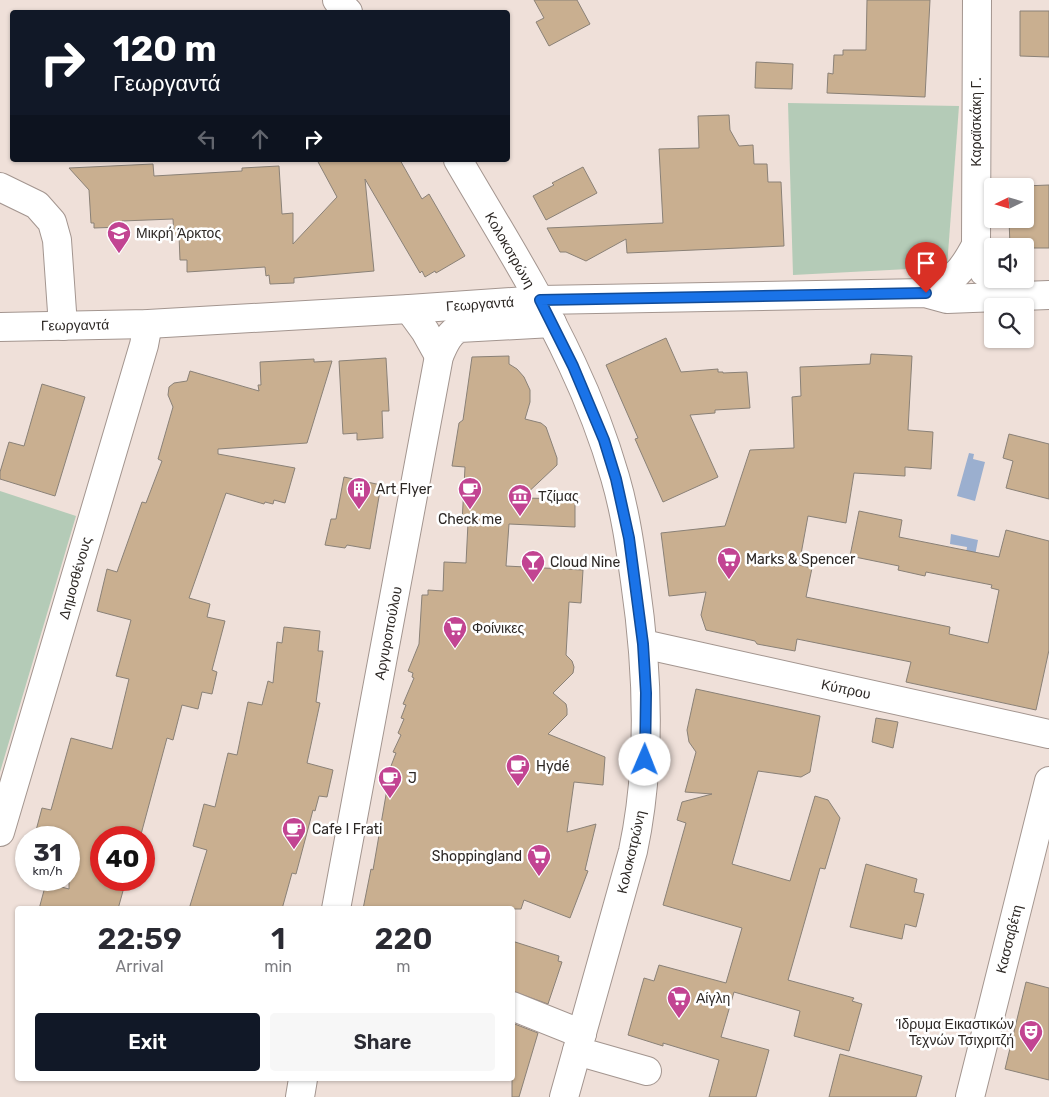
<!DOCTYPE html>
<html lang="en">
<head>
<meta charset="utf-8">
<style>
  body { margin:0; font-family:Rubik,sans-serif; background:#f7f7f7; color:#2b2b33; height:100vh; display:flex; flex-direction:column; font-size:19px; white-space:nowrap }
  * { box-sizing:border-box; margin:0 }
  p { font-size:16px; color:#7c7c81 }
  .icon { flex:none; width:28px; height:28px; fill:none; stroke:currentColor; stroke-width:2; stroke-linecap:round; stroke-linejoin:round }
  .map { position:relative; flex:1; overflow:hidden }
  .panel { position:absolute; left:15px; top:906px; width:500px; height:175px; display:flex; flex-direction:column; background:#fff; border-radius:5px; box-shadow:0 1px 4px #0004 }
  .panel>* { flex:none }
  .banner { position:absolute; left:10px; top:10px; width:500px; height:152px; border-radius:5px; box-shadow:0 1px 4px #0004; background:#111827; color:#fff; overflow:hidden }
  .needle { width:32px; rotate:265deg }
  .controls { position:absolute; left:984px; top:178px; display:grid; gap:10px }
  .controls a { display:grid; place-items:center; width:50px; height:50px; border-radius:5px; background:#fff; box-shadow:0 1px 4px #0004; font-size:25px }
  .speed { position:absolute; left:15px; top:826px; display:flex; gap:10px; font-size:25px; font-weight:700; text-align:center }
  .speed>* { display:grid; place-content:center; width:65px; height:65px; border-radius:50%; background:#fff; box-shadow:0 1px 4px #0004; line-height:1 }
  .speed small { font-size:12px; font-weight:400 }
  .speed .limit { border:8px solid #d22; background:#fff; color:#111 }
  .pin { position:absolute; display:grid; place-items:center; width:42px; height:42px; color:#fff; margin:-51px -21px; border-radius:50% 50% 50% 0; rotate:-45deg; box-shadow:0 0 5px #0007 }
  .pin .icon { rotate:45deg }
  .me { position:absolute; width:55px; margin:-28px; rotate:1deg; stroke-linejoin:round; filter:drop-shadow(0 0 4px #0008) }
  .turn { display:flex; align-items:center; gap:18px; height:105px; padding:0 20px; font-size:22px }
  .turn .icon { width:65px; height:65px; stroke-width:2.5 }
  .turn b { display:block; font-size:35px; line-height:42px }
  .lanes { display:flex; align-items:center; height:48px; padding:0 20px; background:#0003; justify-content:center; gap:25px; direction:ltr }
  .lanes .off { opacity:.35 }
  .eta { display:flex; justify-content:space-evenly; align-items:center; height:85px; text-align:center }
  .eta b { font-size:30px; font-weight:600; line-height:35px }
  .primary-button { display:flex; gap:10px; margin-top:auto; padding:10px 20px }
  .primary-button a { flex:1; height:58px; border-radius:5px; background:#111827; color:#fff; font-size:20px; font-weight:600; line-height:58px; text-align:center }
  .primary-button a+a { background:#f7f7f7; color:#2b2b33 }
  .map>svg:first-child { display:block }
</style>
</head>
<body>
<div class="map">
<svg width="1049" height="1097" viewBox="0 0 1049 1097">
  <rect width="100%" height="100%" fill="#efe0d9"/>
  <g fill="#b4cbb7">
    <polygon points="788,103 959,106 947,267 793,275"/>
    <polygon points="0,491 76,516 0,772"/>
  </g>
  <g fill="#9bafcf">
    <polygon points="969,453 974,454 973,459 985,462 975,501 957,496"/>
    <polygon points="951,534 978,540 974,561 965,560 967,547 950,544"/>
  </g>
  <g fill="#c9af90" stroke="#8a8177">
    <polygon points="534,0 577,0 590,24 549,46 536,22 544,18"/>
    <polygon points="867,0 930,0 925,97 827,93 828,73 833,74 834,55 843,55 843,50 866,50"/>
    <polygon points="1020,11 1049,11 1049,57 1020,56"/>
    <polygon points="756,62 793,64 792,89 755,88"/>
    <polygon points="729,115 730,130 739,146 753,145 754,164 767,164 768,182 781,182 784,246 627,253 626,239 586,261 566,252 560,252 547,228 663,223 659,149 699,148 698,116"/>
    <polygon points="317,160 400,160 422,199 429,194 465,256 436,273 435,271 425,277 422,271 420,273 365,179 374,271 294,278 294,283 270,284 269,275 266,276 265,267 187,272 187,260 180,260 179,235 174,236 173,219 122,221 122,227 94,228 94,223 91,223 89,190 69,168 153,164 154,176 242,171 242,168 279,166 282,214 293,213 293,244 337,197"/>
    <polygon points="583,167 597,193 546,220 533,196 554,185 552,183"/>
    <polygon points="1049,185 1049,248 1025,248 1025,246 1010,246 1009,219 1025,219 1024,186"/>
    <polygon points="666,338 681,372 718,369 718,372 723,372 723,373 747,372 750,408 715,410 715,413 690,415 718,477 663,502 635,439 638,438 606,365"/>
    <polygon points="871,354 912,356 908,430 933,432 931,469 905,467 905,476 854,473 846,523 808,516 799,565 812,568 806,597 950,627 949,634 988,643 999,590 991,588 992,585 926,572 925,576 898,570 899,566 850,556 859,511 902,520 899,537 999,557 1006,530 1049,541 1049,650 1036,710 906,682 911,662 797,639 795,651 757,644 755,641 706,630 701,615 706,592 669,596 661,533 725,526 750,450 794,448 792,397 801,396 800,367 870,364"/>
    <polygon points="509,356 509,364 517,369 524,377 530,390 530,402 525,419 541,423 546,427 557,458 557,465 522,498 575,499 575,527 509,524 506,566 583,570 581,603 569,602 566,655 572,661 574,667 573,673 553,693 566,704 567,709 567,715 548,734 605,757 603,785 574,782 567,832 596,824 585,870 588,871 570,918 524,900 521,909 363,909 371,869 373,870 391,766 396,753 393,752 401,735 398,733 404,719 401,718 406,705 403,704 414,678 412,677 413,673 408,671 419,644 422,595 428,595 428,590 443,591 444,562 466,563 468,523 462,523 465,467 452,466 459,423 463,420 472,357"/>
    <polygon points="386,358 389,411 382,411 383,438 357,440 357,433 343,434 339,361"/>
    <polygon points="314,359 314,362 332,361 307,443 218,449 218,454 295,468 285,503 274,500 273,504 265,502 264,504 226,493 189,598 210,604 207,617 225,621 212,670 217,672 212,694 202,692 198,709 182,705 173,740 167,738 140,838 101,838 101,880 126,880 118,909 39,909 46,883 69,889 69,838 34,838 42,808 51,810 71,738 112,749 129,679 116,676 131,620 97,611 107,569 117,572 142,502 146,503 162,461 158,459 173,407 168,395 169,387 174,383 187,381 190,371 259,391 258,385 261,385 260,362"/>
    <polygon points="42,384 85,397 55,496 0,479 0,472 9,442 24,446"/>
    <polygon points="1009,434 1049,444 1049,499 1006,488 1013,461 1003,458"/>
    <polygon points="344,477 381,485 370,549 347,545 345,548 325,545 331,519 336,519"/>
    <polygon points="284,627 320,631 318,651 323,651 316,702 320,703 307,763 333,770 327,797 319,796 315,811 313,810 296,874 292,873 282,909 189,909 207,850 193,846 204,804 215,807 228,753 237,755 248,702 262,705 268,681 273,683 277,642 282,643"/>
    <polygon points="696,689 820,716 810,772 801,777 758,771 732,864 790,881 815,796 828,800 840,818 825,869 820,868 788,980 854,998 852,1001 862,1004 849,1051 794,1036 800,1011 734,992 721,1037 769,1050 756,1097 709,1097 719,1060 663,1043 663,1046 628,1035 644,978 654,981 659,965 726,983 742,928 663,905 686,823 677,820 682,802 712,794 685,792 696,752 689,742 687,730"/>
    <polygon points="876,718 898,722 893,748 872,742"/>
    <polygon points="866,864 917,879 914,892 924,894 916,927 905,924 902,939 850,927"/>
    <polygon points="512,941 559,956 558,961 562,962 548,1004 512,991"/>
    <polygon points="1026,982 1049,988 1049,1080 1005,1069"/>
    <polygon points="512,1023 538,1033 519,1097 512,1097"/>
    <polygon points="840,1054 922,1076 916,1097 829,1097"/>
  </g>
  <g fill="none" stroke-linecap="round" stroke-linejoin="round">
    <g stroke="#a3958f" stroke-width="30">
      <g id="minor">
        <polyline points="337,0 348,12"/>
        <polyline points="977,0 976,245 984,272 992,277"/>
        <path d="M458 160C497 227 539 293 572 364 589 400 604 439 615 477 625 511 630 546 635 581 648 670 652 762 633 851L564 1097"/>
        <polyline points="0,187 37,205 52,222 57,240 63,326"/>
        <path d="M925 293C954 279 961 274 976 245"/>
        <polyline points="409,309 425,331 439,356"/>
        <polyline points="0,327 148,324 409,309 540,300 925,293 947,299 1049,295"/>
        <polyline points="643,644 1049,734"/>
        <polyline points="0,832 144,345 148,324"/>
        <path d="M336 909 439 356C444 345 448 334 459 328L552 323"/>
        <polyline points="512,1006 582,1034"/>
        <polyline points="577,1051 647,1071"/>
        <polyline points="300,1097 303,1079"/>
        <polyline points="970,1097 1049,781"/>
      </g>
    </g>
    <use href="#minor" stroke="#fff" stroke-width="28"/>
  </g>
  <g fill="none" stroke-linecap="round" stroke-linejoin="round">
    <g stroke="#114b97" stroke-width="12">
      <polyline id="route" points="645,760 646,693 643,644 629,538 616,479 604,440 573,366 540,300 926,293"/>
    </g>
    <use href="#route" stroke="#1a73e8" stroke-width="9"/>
  </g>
  <defs>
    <g id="school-pin" transform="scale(1.25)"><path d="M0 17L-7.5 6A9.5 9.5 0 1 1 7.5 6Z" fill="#c24492" stroke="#fff"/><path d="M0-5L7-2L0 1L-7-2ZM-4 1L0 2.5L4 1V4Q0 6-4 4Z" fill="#fff"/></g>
    <g id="building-pin" transform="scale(1.25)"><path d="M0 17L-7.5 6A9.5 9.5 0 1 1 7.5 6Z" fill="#c24492" stroke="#fff"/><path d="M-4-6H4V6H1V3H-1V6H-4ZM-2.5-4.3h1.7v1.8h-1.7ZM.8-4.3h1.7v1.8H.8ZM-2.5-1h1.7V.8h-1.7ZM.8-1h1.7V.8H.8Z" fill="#fff"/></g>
    <g id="cafe-pin" transform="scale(1.25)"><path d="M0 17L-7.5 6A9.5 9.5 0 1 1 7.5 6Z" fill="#c24492" stroke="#fff"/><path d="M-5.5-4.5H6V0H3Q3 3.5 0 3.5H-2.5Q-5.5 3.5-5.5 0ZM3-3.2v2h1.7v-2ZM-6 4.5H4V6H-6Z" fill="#fff"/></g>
    <g id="museum-pin" transform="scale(1.25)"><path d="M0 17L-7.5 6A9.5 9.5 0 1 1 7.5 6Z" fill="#c24492" stroke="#fff"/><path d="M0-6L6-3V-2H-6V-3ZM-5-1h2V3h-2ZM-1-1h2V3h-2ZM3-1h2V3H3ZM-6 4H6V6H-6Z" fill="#fff"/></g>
    <g id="supermarket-pin" transform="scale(1.25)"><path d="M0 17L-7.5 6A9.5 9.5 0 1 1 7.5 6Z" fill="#c24492" stroke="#fff"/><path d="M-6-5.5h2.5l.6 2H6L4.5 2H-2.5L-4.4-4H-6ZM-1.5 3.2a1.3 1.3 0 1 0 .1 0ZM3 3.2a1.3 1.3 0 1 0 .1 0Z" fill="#fff"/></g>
    <g id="bar-pin" transform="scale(1.25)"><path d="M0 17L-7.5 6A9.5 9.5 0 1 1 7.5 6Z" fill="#c24492" stroke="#fff"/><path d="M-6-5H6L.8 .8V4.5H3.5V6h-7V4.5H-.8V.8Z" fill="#fff"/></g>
    <g id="theatre-pin" transform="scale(1.25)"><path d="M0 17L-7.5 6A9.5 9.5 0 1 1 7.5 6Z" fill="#c24492" stroke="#fff"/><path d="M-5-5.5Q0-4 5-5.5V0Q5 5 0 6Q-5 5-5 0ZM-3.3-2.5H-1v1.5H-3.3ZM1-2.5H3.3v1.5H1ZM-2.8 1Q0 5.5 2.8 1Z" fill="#fff"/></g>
  </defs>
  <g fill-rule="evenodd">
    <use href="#school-pin" x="119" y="233"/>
    <use href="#building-pin" x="359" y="489"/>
    <use href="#cafe-pin" x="470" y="489"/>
    <use href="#museum-pin" x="520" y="496"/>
    <use href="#supermarket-pin" x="729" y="559"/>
    <use href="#bar-pin" x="533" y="562"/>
    <use href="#supermarket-pin" x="455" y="628"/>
    <use href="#cafe-pin" x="518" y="766"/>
    <use href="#cafe-pin" x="390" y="778"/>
    <use href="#cafe-pin" x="294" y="829"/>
    <use href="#supermarket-pin" x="539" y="856"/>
    <use href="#supermarket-pin" x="679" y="998"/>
    <use href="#theatre-pin" x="1031" y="1032"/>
  </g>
  <g text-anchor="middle" stroke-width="5" stroke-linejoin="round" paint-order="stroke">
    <g font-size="14" fill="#2d2825" stroke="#fff">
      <text transform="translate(976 122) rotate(-90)" y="5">Καραϊσκάκη Γ.</text>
      <text transform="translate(510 250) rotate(60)" y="5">Κολοκοτρώνη</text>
      <text transform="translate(480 304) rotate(-4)" y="5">Γεωργαντά</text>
      <text transform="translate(75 325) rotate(-1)" y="5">Γεωργαντά</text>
      <text transform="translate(75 578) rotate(-74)" y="5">Δημοσθένους</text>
      <text transform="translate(388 633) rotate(-79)" y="5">Αργυροπούλου</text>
      <text transform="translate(846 689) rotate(12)" y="5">Κύπρου</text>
      <text transform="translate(631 852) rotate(-77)" y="5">Κολοκοτρώνη</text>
      <text transform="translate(1009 939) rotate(-76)" y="5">Κασσαβέτη</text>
    </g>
    <g font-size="14" fill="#2d2825" stroke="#fff" text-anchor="start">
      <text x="136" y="238">Μικρή Άρκτος</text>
      <text x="376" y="494">Art Flyer</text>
      <text x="538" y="501">Τζίμας</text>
      <text x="470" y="524" text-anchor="middle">Check me</text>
      <text x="746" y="564">Marks &amp; Spencer</text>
      <text x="550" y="567">Cloud Nine</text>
      <text x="472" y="633">Φοίνικες</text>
      <text x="536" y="771">Hydé</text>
      <text x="408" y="783">J</text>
      <text x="312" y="834">Cafe I Frati</text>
      <text x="522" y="861" text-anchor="end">Shoppingland</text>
      <text x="696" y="1003">Αίγλη</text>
      <text x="1014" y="1029" text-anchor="end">Ίδρυμα Εικαστικών<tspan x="1014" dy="16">Τεχνών Τσιχριτζή</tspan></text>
    </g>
  </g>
</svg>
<div class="controls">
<a><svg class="needle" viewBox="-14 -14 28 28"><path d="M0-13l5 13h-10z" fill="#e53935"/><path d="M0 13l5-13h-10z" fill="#7c7c81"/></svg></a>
<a><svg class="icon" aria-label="sound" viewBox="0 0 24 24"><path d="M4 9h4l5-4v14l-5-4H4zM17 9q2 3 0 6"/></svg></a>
<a><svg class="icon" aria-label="search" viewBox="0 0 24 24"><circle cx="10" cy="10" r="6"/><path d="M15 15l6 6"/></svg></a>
</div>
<div class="speed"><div>31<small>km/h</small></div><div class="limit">40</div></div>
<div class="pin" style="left:926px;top:293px;background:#d93025"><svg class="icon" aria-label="arrive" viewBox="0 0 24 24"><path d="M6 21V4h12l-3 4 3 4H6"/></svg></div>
<svg class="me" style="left:645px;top:760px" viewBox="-20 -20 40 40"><circle r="19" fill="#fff"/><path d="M0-13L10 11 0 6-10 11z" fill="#1a73e8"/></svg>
<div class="banner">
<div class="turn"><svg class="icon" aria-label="right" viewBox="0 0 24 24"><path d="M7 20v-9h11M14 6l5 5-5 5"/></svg><div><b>120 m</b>Γεωργαντά</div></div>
<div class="lanes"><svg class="icon off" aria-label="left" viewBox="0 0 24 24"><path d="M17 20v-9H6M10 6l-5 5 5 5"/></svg><svg class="icon off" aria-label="ahead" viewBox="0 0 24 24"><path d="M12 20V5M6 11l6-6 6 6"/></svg><svg class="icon" aria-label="right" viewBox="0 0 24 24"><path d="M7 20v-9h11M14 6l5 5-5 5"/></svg></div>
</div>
<section class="panel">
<div class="eta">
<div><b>22:59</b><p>Arrival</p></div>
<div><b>1</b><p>min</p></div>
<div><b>220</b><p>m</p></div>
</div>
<div class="primary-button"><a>Exit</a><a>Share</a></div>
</section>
</div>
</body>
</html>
